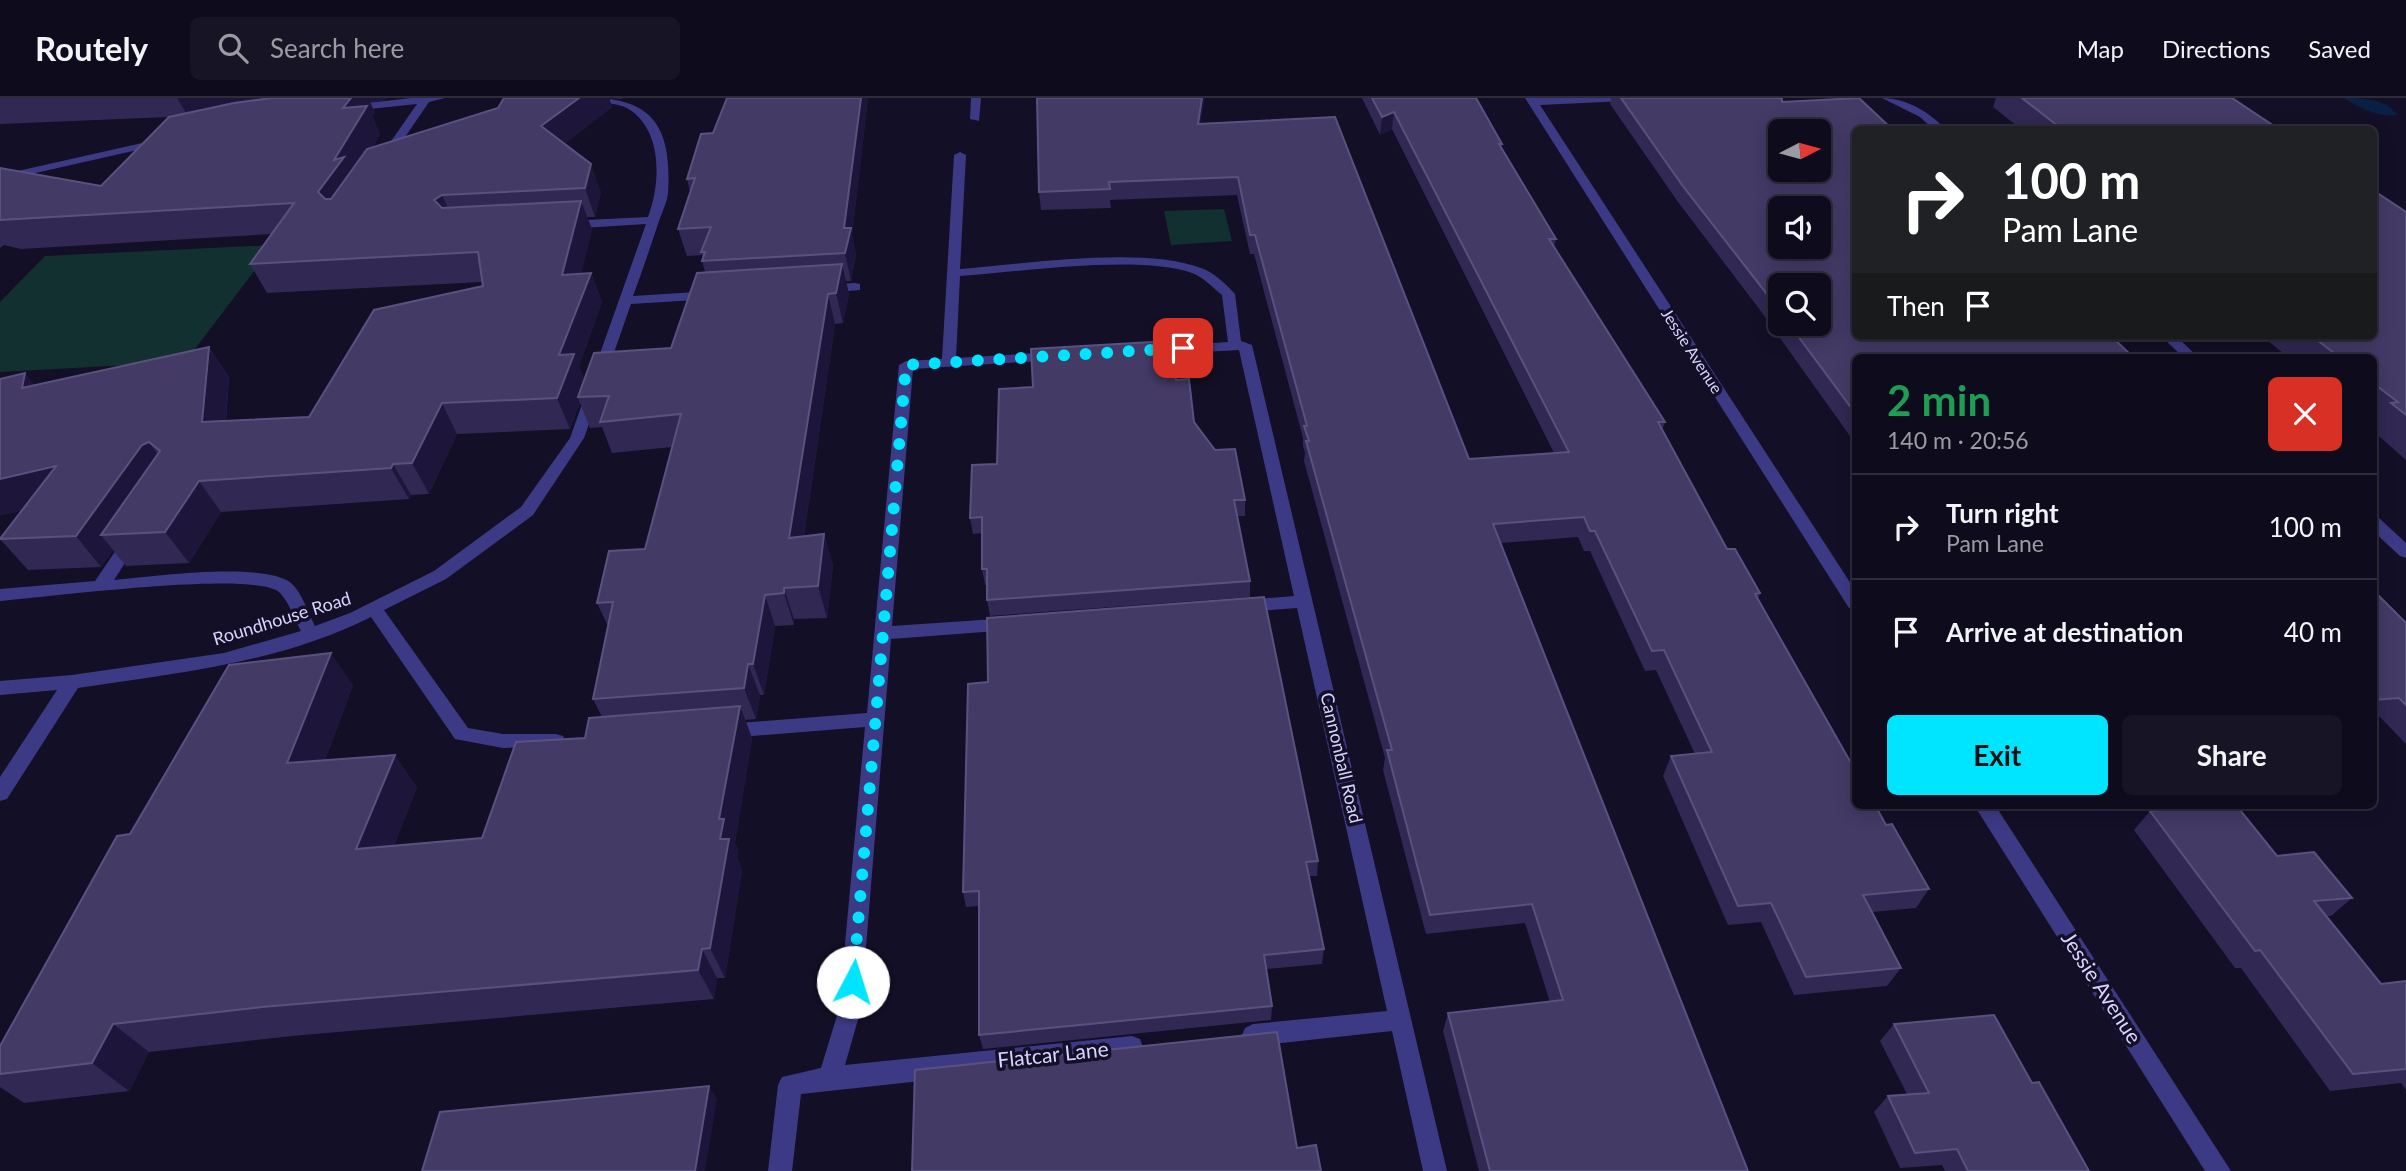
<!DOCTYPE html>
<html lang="en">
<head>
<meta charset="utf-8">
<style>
  body { margin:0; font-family:Lato,sans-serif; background:#171425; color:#f1f3f6; height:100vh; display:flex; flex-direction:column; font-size:26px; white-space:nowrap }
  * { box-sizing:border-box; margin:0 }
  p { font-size:23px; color:#9b9ba3 }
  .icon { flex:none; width:38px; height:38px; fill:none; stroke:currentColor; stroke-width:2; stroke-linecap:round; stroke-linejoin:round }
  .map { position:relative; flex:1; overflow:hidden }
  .details { position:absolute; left:1852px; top:256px; width:525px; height:455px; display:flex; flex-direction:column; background:#0e0b1c; border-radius:10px; box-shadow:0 4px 18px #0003,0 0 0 2px #2e2b3b }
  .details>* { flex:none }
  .guide { position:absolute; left:1852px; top:28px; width:525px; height:214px; border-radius:10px; box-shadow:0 4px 18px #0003,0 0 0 2px #2e2b3b; background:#202124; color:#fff; overflow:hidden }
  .needle { width:46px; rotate:84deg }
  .buttons { position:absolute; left:1768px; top:21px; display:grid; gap:14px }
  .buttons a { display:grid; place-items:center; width:63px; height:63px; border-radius:10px; background:#0e0b1c; box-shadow:0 4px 18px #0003,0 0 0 2px #2e2b3b; font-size:35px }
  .pin { position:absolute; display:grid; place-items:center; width:60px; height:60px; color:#fff; margin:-30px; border-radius:14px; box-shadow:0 4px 10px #0006 }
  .me { position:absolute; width:77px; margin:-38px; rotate:5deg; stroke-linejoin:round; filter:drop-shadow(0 0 5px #0008) }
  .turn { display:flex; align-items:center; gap:24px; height:147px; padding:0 35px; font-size:32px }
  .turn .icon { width:91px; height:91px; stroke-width:2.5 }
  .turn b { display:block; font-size:49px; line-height:60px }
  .then { display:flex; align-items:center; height:66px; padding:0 35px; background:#0003; gap:14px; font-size:26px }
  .round { display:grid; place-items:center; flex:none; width:74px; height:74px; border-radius:10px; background:#171425 }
  .headline { display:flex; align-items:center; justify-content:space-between; height:119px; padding:0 35px }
  h1 { font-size:42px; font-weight:700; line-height:52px; color:#1e9e55 }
  .cta { display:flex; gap:14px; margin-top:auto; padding:14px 35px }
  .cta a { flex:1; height:80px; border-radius:10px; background:#00e5ff; color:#111; font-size:28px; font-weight:700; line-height:80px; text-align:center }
  .cta a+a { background:#171425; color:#f1f3f6 }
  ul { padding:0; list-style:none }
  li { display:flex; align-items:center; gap:21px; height:105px; padding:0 35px; border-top:2px solid #2e2b3b }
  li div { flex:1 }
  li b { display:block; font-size:26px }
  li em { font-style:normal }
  header { display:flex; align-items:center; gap:42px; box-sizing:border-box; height:98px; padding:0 35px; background:#0e0b1c; border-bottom:2px solid #2e2b3b }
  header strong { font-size:33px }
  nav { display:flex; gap:38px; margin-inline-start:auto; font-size:24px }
  .search { width:490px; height:63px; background:#171425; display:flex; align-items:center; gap:18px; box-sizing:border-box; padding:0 24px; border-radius:10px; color:#9b9ba3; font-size:26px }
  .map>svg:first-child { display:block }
</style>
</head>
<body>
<header>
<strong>Routely</strong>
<div class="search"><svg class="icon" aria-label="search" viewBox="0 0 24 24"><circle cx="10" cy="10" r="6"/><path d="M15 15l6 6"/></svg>Search here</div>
<nav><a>Map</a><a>Directions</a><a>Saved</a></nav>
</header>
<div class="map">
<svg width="2406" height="1073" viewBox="0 0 2406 1073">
  <rect width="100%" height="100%" fill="#130f26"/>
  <g fill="#12302f">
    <polygon points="1224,111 1232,143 1171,147 1164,113"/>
    <polygon points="274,147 185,264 0,274 0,204 45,158"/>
  </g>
  <path fill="#0a1f44" d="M2343 0C2360 0 2387 0 2397 17 2375 19 2361 10 2343 0Z"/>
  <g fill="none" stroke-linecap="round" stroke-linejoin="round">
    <g fill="#3d3a85" fill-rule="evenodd">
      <polygon points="411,0 445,0 429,4 390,61 382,61 380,59 417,6 350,13 345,10 350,7"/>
      <path d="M591 0C656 0 672 34 668 95 667 105 661 116 658 126 650 150 642 174 633 198L712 193 719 197 712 201 631 206 584 340 533 417 446 481 384 512 468 630 503 636H556L563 638 565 643 563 648 503 650 455 641 371 519C280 565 176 575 78 590L7 701 0 703V679L57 592 0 597V583L72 577 224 555 301 533C295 522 287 498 276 492 240 474 50 499 0 503V491L95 483 127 436 133 435 141 440 114 482C151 479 262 463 291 485 301 493 309 516 315 528L350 515 434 473 521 409 570 340 646 126 566 131 560 127 566 123 648 119C661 85 663 31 627 10 616 4 601 7 591 0Z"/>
      <polygon points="971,0 981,0 979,23 970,21"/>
      <polygon points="1525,0 1630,0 1625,3 1540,7 1855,492 1855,512 1849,510"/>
      <path d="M1882 0C1906 0 1930 14 1946 32H1934L1920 19Z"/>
      <polygon points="160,41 166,44 164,46 0,83 0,77"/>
      <path d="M960 54 966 57 960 171C1025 166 1142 148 1201 170 1213 174 1226 186 1235 196L1241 243 1252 247 1447 1073H1423L1392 933 1253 948 1245 944 1242 937 1245 930 1253 926 1387 913 1297 510 1244 514 1235 508 1244 502 1294 498 1239 252 1148 257 1141 253 1148 249 1228 244 1222 197C1212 189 1203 179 1192 175 1139 156 1019 174 960 178L956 260 1054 254 1061 258 1054 262 913 271 892 528 1010 520 1019 526 1010 532 891 541 861 911 845 967 1132 938 1140 941 1143 949 1140 957 1132 960 801 996 792 1073H768L778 987 782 979 821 970 839 911 865 629 727 640 720 638 718 633 720 628 727 626 867 615 899 267 906 263 942 261 954 57Z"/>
      <polygon points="855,185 860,186 860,192 824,195 817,191 824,187"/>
      <polygon points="2161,238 2176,238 2198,259 2183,259"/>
      <polygon points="2373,419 2379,420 2406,445 2406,460 2400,458 2373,433"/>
      <polygon points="1974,707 1995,707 2231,1073 2205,1073"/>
    </g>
  </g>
  <g fill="#312854" fill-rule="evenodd">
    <polygon points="0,0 387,0 385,2 370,4 375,15 372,18 380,36 372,50 498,10 504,0 623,0 622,1 609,0 612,9 564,46 601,94 595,119 587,119 592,131 581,175 591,175 602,204 579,268 584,281 671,250 705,174 702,163 703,161 702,157 687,158 678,131 690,94 687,81 713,35 727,0 868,0 852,137 856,157 851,183 846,183 849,196 843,225 835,226 804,438 824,436 833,467 827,520 794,521 794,527 775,528 764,597 760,597 756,621 745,622 752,640 735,745 738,752 737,759 742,772 725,880 717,880 714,901 292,938 149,954 129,993 24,1005 0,989 0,948 130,736 353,587 325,662 417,689 394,748 482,740 585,640 602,619 593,601 608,528 597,505 645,451 672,349 612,355 602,329 590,330 580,305 570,331 457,336 429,396 411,397 409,401 221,414 189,465 126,468 113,452 101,469 28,472 0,441 22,413 25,275 34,287 209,249 229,279 226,323 309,319 483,188 482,184 267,195 250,166 272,136 21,151 4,147 0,150 0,70 101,88 169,19 0,26"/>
    <polygon points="1362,0 1476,0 1502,46 1502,50 1556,141 1554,149 1665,324 1662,333 1727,451 1760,495 1758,501 1886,727 1929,791 1916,810 1872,814 1901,870 1887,888 1794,897 1761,824 1728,827 1663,678 1671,658 1695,656 1656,572 1645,573 1590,453 1584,453 1578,439 1501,445 1748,1073 1479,1073 1443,933 1448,915 1550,904 1525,825 1426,836 1383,672 1385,660 1304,363 1305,355 1303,348 1303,340 1254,156 1250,156 1237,97 1110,102 1111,110 1041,112 1039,94 1201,25 1469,361 1554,355 1392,31 1380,37"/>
    <path d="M1611 0H1782V4L1855 259V345L1760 212 1678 104 1610 6ZM1780 187 1818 226H1780Z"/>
    <polygon points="1996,0 2232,0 2280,32 2022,32 1993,9"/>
    <polygon points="2406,114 2406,362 2373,333 2373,259 2288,259 2262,238 2373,238"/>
    <polygon points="1176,282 1194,324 1245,402 1245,418 1237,418 1250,483 1250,499 990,518 987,502 987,487 985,487 982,471 982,435 973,436 970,420 1033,289"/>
    <polygon points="2373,492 2406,525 2406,646 2380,619 2373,620"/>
    <polygon points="2150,713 2277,758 2352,800 2331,818 2326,818 2381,886 2406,883 2406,992 2401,985 2330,993 2241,870 2235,870 2134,732"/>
    <polygon points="1318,763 1317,778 1309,778 1324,851 1322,866 1266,871 1272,908 1271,922 983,951 979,937 979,808 966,809 963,794"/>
    <polygon points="1894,926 2032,985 2089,1073 1945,1073 1942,1067 1900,1070 1874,1014 1888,998 1907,996 1880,943"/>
  </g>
  <g fill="#1d163a">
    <polygon points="177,0 387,0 385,2 370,4 375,15 372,18 380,36 354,80 333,122 199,32 187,12 188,18"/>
    <polygon points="579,0 609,0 612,9 551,56 541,28"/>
    <polygon points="861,0 868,0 852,137 856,157 851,183 845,155 844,130"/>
    <polygon points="1202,0 1205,0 1198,43 1198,26"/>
    <polygon points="1394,14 1392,31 1380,37 1382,19"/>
    <polygon points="591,66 601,94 595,119 585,90"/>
    <polygon points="442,97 455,125 434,102"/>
    <polygon points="581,103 592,131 574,206 562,177"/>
    <polygon points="842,166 849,196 843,225 836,195"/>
    <polygon points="591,175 602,204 579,268 586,286 578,299 580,305 570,331 557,300 559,257"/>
    <polygon points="828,196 835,226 799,471 789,440"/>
    <polygon points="209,249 229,279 223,355 202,324"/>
    <polygon points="25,275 49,306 22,290"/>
    <polygon points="442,305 457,336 429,396 412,365"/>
    <polygon points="149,344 171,375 101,437 113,452 101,469 76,438 142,347"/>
    <polygon points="393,366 411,397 409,401 391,370"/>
    <polygon points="56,368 81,399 0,418 0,381"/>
    <polygon points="199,383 221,414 189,465 165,434"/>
    <polygon points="824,436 833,467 827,520 818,488"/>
    <polygon points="784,490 794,521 794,527 784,495"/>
    <polygon points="765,497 775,528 764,597 753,566"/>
    <polygon points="331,555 353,587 312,696 287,665"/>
    <polygon points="748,566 760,597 756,621 744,590"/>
    <polygon points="740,608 752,640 735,745 738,752 737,759 742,772 725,880 710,850 720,741 719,721"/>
    <polygon points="395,657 417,689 381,782 356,751"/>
    <polygon points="702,851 717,880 714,901 698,872"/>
    <polygon points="113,926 149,954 129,993 92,965"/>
    <polygon points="709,988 717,1001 705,1073 695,1073"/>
  </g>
  <g fill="#433a66" stroke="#5a527e" stroke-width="2" fill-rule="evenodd">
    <polygon points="272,0 351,0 343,10 367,8 334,62 344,59 318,94 325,101 331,101 367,51 498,10 504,0 579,0 541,28 591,66 585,90 442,97 434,102 442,110 581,103 562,177 591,175 559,257 574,256 557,300 442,305 412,365 393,366 391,370 199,383 165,434 101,437 160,353 149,344 142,347 76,438 0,441 56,368 0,381 0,281 25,275 22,290 209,249 202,324 309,319 374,212 483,188 478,154 250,166 294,105 0,122 0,70 101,88 169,19 234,5"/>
    <polygon points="727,0 861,0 844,130 851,130 845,155 702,163 705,154 701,154 711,129 678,131 695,80 687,81 701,36 713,35"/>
    <polygon points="1037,0 1202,0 1198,26 1335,19 1469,361 1569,354 1394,14 1382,19 1372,0 1476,0 1502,46 1499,46 1556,141 1549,141 1665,324 1658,324 1727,451 1735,451 1760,495 1755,496 1855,672 1855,707 1875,707 1886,727 1892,726 1929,791 1863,797 1901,870 1806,879 1771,805 1738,808 1671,658 1712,654 1664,552 1652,553 1595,433 1590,433 1584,419 1493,426 1748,1073 1490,1073 1448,915 1563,902 1532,806 1430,817 1387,652 1392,652 1306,343 1309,343 1304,328 1307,328 1255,137 1250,137 1238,79 1109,84 1110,91 1039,94"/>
    <path d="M1621 0H1782V4L1859 0 1893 32H1855V238H2111L2133 259H1855V315L1789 226H1818V187H1780V213L1682 87ZM1780 33H1818V72H1780ZM1780 110H1818V149H1780Z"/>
    <polygon points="2022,0 2232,0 2280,32 2063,32"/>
    <polygon points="2373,92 2406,114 2406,317 2391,305 2398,304 2373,285 2373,259 2339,259 2312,238 2373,238"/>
    <polygon points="842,166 836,195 828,196 789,440 824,436 818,488 784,490 784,495 765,497 753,566 748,566 744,590 593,601 613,504 597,505 609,453 645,451 681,316 600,324 609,298 578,299 594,255 671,250 697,175"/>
    <polygon points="1169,243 1176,282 1189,281 1194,324 1215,352 1235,351 1245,402 1234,402 1250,483 987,502 987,471 982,471 982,419 970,420 972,367 997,366 999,291 1033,289 1031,251"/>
    <polygon points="2373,492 2406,525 2406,607 2399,600 2373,602"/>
    <polygon points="1264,499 1318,763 1306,764 1324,851 1264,857 1272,908 979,937 979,793 963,794 968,586 988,584 987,520"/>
    <polygon points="331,555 287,665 395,657 356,751 482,740 516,644 585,640 589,620 740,608 719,721 724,721 720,741 729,741 710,850 702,851 698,872 262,909 113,926 92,965 0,976 0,948 117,738 130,736 229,567"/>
    <polygon points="2216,707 2236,707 2277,758 2314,754 2352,800 2314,803 2381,886 2406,883 2406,971 2353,976 2260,852 2255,853 2150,713"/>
    <polygon points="1994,917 2032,985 2039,984 2089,1073 1968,1073 1957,1051 1915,1055 1888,998 1929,995 1894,926"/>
    <polygon points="1277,934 1297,1050 1316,1047 1321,1073 912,1073 915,972"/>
    <polygon points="709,988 695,1073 422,1073 440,1014"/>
  </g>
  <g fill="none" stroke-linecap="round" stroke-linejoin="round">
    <polyline stroke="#00e5ff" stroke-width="12" stroke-dasharray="0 21.6" points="853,884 906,267 1183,250"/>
  </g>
  <g text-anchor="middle" stroke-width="7" stroke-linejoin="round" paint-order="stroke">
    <g font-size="16" fill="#d9d4ff" stroke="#130f26">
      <text transform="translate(1692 253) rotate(57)" y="6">Jessie Avenue</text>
    </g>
    <g font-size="18" fill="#d9d4ff" stroke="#130f26">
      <text transform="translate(282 521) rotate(-17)" y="6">Roundhouse Road</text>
      <text transform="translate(1341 660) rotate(77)" y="6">Cannonball Road</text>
    </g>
    <g font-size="21" fill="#d9d4ff" stroke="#130f26">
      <text transform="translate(2101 890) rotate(57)" y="7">Jessie Avenue</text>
      <text transform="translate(1053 957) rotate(-6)" y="7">Flatcar Lane</text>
    </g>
  </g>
</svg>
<div class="buttons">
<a><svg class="needle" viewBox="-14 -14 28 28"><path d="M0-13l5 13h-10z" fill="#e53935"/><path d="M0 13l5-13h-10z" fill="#9b9ba3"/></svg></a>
<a><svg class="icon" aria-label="sound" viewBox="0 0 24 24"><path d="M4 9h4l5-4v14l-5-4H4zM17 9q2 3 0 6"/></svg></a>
<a><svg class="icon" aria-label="search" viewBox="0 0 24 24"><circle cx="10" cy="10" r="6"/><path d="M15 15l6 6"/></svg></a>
</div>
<div class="pin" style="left:1183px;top:250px;background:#d93025"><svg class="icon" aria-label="arrive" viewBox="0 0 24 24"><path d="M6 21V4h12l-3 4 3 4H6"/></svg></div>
<svg class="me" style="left:853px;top:884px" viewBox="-20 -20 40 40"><circle r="19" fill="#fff"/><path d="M0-13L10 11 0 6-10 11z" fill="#00e5ff"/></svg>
<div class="guide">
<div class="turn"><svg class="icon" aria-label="right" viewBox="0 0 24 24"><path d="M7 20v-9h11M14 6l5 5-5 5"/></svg><div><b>100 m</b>Pam Lane</div></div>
<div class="then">Then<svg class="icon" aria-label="arrive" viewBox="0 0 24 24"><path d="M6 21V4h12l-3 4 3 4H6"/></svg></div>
</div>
<section class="details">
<div class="headline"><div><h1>2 min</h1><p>140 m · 20:56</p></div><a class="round" style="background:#d93025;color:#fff"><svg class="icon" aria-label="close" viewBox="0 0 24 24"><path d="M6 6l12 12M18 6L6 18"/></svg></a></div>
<ul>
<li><svg class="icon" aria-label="right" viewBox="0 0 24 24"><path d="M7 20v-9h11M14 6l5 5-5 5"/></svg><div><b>Turn right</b><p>Pam Lane</p></div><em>100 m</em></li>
<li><svg class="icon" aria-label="arrive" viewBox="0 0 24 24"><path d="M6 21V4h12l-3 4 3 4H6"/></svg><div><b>Arrive at destination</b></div><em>40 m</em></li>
</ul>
<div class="cta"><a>Exit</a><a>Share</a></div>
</section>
</div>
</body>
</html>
